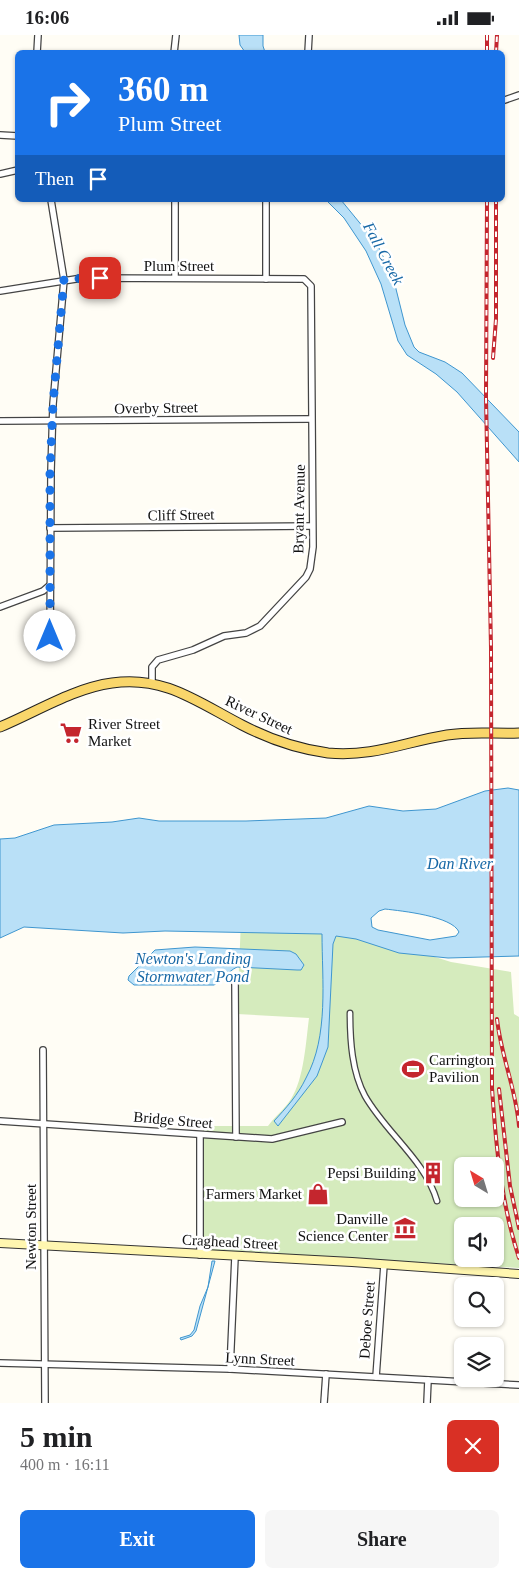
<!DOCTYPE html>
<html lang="en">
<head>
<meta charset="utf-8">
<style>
  body { margin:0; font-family:Georgia,serif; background:#f6f6f6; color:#202124; height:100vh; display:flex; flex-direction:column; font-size:19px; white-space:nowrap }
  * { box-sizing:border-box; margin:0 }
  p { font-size:16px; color:#757577 }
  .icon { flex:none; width:28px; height:28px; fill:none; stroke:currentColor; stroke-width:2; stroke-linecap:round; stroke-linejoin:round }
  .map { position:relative; height:1368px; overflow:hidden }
  .panel { display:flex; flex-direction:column; background:#fff; flex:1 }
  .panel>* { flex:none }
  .hud { position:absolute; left:15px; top:15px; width:490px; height:152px; border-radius:8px; box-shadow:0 1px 4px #0004; background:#1a73e8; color:#fff; overflow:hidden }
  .needle { width:32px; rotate:322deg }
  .fabs { position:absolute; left:454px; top:1122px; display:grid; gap:10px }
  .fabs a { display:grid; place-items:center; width:50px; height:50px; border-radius:8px; background:#fff; box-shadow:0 1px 4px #0004; font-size:25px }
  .pin { position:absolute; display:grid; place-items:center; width:42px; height:42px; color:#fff; margin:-21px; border-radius:10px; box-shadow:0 2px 8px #0006 }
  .me { position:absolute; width:55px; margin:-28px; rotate:0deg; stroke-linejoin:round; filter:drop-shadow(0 0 4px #0008) }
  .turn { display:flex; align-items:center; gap:18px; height:105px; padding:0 20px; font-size:22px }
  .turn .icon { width:65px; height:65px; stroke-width:2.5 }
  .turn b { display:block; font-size:35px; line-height:42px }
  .then { display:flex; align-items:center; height:48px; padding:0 20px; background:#0003; gap:10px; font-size:19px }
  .round { display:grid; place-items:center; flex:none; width:52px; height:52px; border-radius:8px; background:#f6f6f6 }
  .summary { display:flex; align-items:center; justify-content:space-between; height:85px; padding:0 20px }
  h1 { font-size:30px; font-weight:700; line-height:38px }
  .button { display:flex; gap:10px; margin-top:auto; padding:10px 20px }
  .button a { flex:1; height:58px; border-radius:8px; background:#1a73e8; color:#fff; font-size:20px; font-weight:700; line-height:58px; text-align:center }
  .button a+a { background:#f6f6f6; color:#202124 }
  .status { display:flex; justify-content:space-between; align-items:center; height:35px; padding:0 25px; background:#fff; direction:ltr }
  .status svg { height:14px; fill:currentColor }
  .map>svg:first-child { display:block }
</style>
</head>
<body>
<div class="status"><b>16:06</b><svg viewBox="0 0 49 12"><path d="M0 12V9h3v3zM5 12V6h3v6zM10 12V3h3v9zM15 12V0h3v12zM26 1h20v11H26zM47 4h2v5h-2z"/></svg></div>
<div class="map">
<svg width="519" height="1368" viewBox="0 0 519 1368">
  <rect width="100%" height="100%" fill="#fffdf5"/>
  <path fill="#d5ebbd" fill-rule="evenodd" d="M241 886 384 906 451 927 511 937 514 979 519 982V1233L204 1215 203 1091H268C275 1081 285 1074 291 1064 304 1044 306 1006 309 983L237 979ZM462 1131H495V1164H462ZM462 1191H495V1224H462Z"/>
  <g fill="#b9e0f7" stroke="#3f96cf" fill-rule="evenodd">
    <polygon points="239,0 263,0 263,11 265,17 245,17 240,10"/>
    <polygon points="326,165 341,165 377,209 393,242 405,290 414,312 419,317 445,327 462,338 519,397 519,427 457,357 436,339 407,320 398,306 381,249 366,216 344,183"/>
    <path d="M508 753 519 755V921L448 923 399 918 356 904 336 901 333 909 328 1012 317 1041 278 1091 274 1086C286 1073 298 1060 306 1043 329 1001 322 945 322 899L165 896 123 898 24 892 0 903V804L15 803 54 790 112 787 139 783 159 786H246L326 783 369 771 403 776 436 774 485 756ZM385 874C402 876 452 881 459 897L456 901 430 905 378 895 372 892 371 883 379 876Z"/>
    <path d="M195 912 290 916 296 919 304 930 301 935H297L237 932C227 937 223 945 214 950H134L128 945 129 941 155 915Z"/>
    <polygon points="212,1226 215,1226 196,1296 192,1301 181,1305 180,1303 190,1300 194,1295 200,1271 208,1252"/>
  </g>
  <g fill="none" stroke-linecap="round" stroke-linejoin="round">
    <g stroke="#444" stroke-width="7">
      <path id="pedestrian" d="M350 978C350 1006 352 1037 365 1061 386 1098 425 1125 437 1166"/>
    </g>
    <g stroke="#444" stroke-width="8">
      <g id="minor">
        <polyline points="37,18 38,0"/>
        <polyline points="174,18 176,0"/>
        <polyline points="308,18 309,0"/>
        <polyline points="502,66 519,60"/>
        <polyline points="0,100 18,101"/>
        <polyline points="0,139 18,135"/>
        <polyline points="175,243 175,165"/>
        <polyline points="266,244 266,165"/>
        <polyline points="0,256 82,243 304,244 311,251 313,512 310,534 306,542 260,591 246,598 224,601 193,615 158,625 152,632 152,648"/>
        <polyline points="0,386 311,384"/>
        <polyline points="50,493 312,491"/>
        <polyline points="0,572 43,556 50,550"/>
        <polyline points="50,618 51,436 53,369 64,245 51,165"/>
        <polyline points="235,945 236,1102"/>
        <polyline points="43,1015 45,1368"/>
        <polyline points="0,1086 272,1104 342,1087"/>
        <polyline points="200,1100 200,1220"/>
        <polyline points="0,1328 230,1334 519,1350"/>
        <polyline points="230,1334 235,1222"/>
        <polyline points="376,1342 384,1230"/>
        <polyline points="324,1368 326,1339"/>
        <polyline points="427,1368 428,1345"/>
      </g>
    </g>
    <g stroke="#333" stroke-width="10">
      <polyline id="secondary" points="0,1208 352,1227 519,1239"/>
    </g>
    <g stroke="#222" stroke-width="11">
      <path id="primary" d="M0 692C36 677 74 653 112 648 164 640 199 668 242 690 269 704 298 714 328 718 374 722 404 707 447 700 471 696 495 699 519 698"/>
    </g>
    <use href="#pedestrian" stroke="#fff" stroke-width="4.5"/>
    <use href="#minor" stroke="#fff" stroke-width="5.5"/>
    <use href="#secondary" stroke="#fff6b0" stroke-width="8"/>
    <use href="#primary" stroke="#f9d66b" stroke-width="9"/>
    <g stroke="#c4262e" stroke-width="4">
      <g id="rail">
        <polyline points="487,0 487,18"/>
        <polyline points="496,18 497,0"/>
        <path d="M487 165 486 363 491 613 492 1053C496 1111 501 1168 519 1223"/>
        <polyline points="493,323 496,284 496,165"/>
        <path d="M497 984C501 1021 516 1054 519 1091"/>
        <polyline points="499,1054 510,1151 519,1193"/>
      </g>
    </g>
    <use href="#rail" stroke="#fff" stroke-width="2" stroke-dasharray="5.5" stroke-linecap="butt"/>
  </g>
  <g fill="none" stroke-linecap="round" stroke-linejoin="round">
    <polyline stroke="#1a73e8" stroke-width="9" stroke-dasharray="0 16.2" points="50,601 50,436 53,369 64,244 100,243"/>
  </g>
  <defs>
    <g id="supermarket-bare" transform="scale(1.725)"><path d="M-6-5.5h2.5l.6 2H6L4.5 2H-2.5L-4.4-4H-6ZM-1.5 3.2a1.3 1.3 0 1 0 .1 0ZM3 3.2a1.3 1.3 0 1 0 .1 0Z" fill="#c4262e" stroke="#fff" stroke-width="2.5" paint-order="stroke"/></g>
    <g id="stadium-bare" transform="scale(1.725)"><path d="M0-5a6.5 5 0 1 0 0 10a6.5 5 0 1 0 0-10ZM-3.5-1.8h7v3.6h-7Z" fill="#c4262e" stroke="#fff" stroke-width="2.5" paint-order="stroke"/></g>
    <g id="building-bare" transform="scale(1.725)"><path d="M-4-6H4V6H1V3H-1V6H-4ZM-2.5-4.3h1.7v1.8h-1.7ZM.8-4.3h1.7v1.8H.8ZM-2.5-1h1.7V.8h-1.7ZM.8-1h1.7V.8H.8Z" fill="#c4262e" stroke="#fff" stroke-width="2.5" paint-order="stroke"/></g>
    <g id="shop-bare" transform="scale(1.725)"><path d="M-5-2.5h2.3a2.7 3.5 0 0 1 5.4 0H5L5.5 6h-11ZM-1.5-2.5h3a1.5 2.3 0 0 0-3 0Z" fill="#c4262e" stroke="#fff" stroke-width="2.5" paint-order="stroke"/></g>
    <g id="museum-bare" transform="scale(1.725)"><path d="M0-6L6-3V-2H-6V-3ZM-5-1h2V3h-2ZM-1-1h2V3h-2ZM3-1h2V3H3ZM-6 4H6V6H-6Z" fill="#c4262e" stroke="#fff" stroke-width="2.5" paint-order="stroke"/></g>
  </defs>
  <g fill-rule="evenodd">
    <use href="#supermarket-bare" x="71" y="698"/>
    <use href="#stadium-bare" x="413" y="1034"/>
    <use href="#building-bare" x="433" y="1138"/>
    <use href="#shop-bare" x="318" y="1159"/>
    <use href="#museum-bare" x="405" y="1193"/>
  </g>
  <g text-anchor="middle" stroke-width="5" stroke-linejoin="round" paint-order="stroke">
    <g font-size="15" fill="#111" stroke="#fff">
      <text x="179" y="236">Plum Street</text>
      <text transform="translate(156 373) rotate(-1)" y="5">Overby Street</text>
      <text transform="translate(299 474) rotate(-89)" y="5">Bryant Avenue</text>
      <text transform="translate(181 480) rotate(-1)" y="5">Cliff Street</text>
      <text transform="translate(259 680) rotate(25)" y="5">River Street</text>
      <text transform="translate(173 1085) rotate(5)" y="5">Bridge Street</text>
      <text transform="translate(31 1192) rotate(-90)" y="5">Newton Street</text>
      <text transform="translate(230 1207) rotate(3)" y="5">Craghead Street</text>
      <text transform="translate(367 1285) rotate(-86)" y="5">Deboe Street</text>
      <text transform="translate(260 1324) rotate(3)" y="5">Lynn Street</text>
    </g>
    <g font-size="15" fill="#111" stroke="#fff" text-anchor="end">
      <text x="88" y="694" text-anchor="start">River Street<tspan x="88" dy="17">Market</tspan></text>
      <text x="429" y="1030" text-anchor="start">Carrington<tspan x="429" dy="17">Pavilion</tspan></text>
      <text x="416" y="1143">Pepsi Building</text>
      <text x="302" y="1164">Farmers Market</text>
      <text x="388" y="1189">Danville<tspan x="388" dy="17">Science Center</tspan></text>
    </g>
    <g font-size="16" font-style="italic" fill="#1768a6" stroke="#fff">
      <text transform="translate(384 218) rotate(62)" y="6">Fall Creek</text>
      <text x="460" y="834">Dan River</text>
      <text x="193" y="929">Newton's Landing<tspan x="193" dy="18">Stormwater Pond</tspan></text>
    </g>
  </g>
</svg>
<div class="fabs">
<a><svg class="needle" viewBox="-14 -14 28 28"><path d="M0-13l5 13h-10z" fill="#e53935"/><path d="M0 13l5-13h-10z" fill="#757577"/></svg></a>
<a><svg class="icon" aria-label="sound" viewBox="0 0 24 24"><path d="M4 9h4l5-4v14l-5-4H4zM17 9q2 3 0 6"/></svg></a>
<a><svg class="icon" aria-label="search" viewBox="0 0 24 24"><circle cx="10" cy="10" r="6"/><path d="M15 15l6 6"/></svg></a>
<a><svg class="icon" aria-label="layers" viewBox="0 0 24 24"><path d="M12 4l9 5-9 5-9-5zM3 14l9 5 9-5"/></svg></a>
</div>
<div class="pin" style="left:100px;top:243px;background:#d93025"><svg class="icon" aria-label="arrive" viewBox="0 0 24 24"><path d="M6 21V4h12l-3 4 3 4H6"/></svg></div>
<svg class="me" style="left:50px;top:601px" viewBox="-20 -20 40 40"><circle r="19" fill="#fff"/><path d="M0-13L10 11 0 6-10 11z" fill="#1a73e8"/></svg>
<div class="hud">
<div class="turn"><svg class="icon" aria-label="right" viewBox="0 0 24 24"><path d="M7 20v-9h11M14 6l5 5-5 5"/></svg><div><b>360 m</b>Plum Street</div></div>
<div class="then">Then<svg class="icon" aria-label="arrive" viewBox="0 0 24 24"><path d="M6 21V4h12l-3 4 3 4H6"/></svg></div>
</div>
</div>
<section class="panel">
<div class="summary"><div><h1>5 min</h1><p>400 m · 16:11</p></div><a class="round" style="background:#d93025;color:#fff"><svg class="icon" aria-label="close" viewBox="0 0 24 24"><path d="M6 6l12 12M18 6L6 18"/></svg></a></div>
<div class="button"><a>Exit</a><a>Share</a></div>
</section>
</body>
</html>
